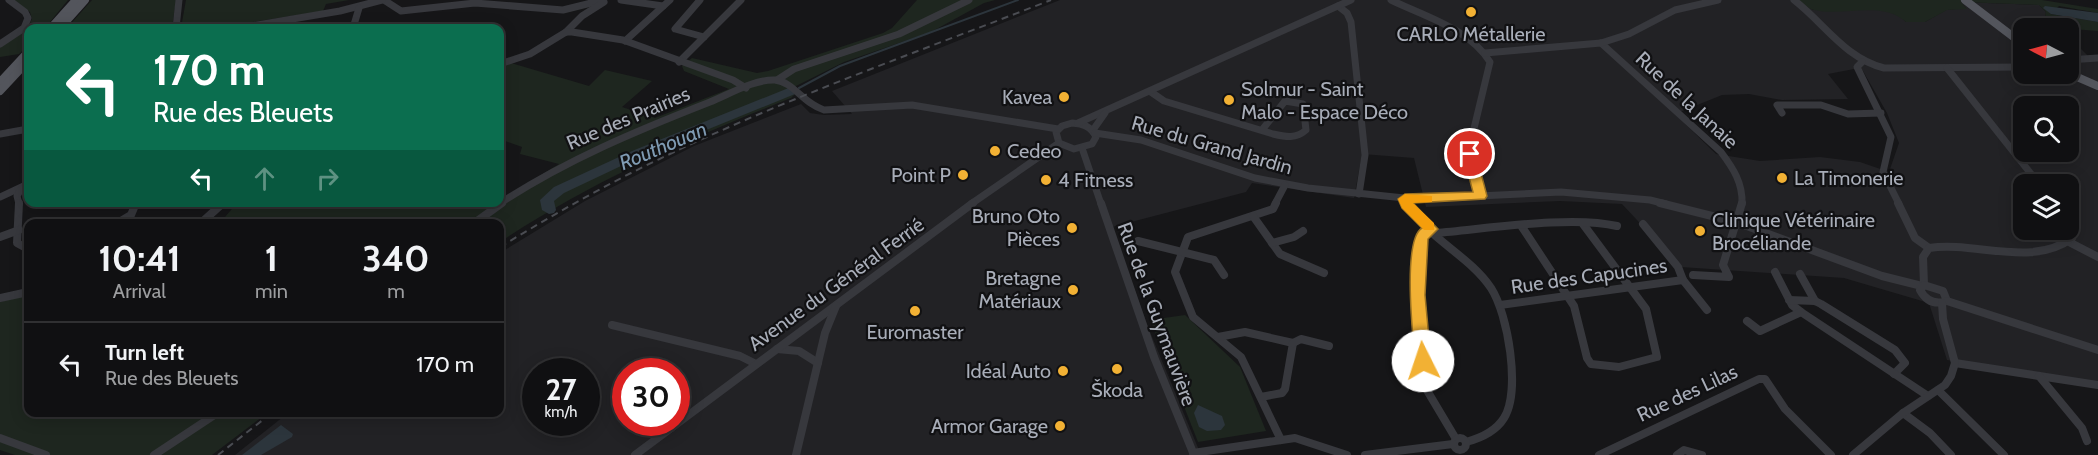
<!DOCTYPE html>
<html lang="en">
<head>
<meta charset="utf-8">
<style>
  body { margin:0; font-family:Cabin,sans-serif; background:#1e1e20; color:#f1f3f6; height:100vh; display:flex; flex-direction:column; font-size:22px; white-space:nowrap }
  * { box-sizing:border-box; margin:0 }
  p { font-size:20px; color:#9c9d9f }
  .icon { flex:none; width:33px; height:33px; fill:none; stroke:currentColor; stroke-width:2; stroke-linecap:round; stroke-linejoin:round }
  .map { position:relative; flex:1; overflow:hidden }
  .panel { position:absolute; left:24px; top:219px; width:480px; height:198px; display:flex; flex-direction:column; background:#101012; border-radius:12px; box-shadow:0 3px 15px #0003,0 0 0 2px #303032 }
  .panel>* { flex:none }
  .hud { position:absolute; left:24px; top:24px; width:480px; height:183px; border-radius:12px; box-shadow:0 3px 15px #0003,0 0 0 2px #303032; background:#0b6e4f; color:#fff; overflow:hidden }
  .needle { width:39px; rotate:276deg }
  .fabs { position:absolute; left:2013px; top:18px; display:grid; gap:12px }
  .fabs a { display:grid; place-items:center; width:66px; height:66px; border-radius:12px; background:#101012; box-shadow:0 3px 15px #0003,0 0 0 2px #303032; font-size:30px }
  .speed { position:absolute; left:522px; top:358px; display:flex; gap:12px; font-size:30px; font-weight:700; text-align:center }
  .speed>* { display:grid; place-content:center; width:78px; height:78px; border-radius:50%; background:#101012; box-shadow:0 3px 15px #0003,0 0 0 2px #303032; line-height:1 }
  .speed small { font-size:15px; font-weight:400 }
  .speed .limit { border:9px solid #d22; background:#fff; color:#111 }
  .pin { position:absolute; display:grid; place-items:center; width:51px; height:51px; color:#fff; margin:-26px; border:3px solid #fff; border-radius:50%; box-shadow:0 2px 6px #0007 }
  .me { position:absolute; width:66px; margin:-33px; rotate:356deg; stroke-linejoin:round; filter:drop-shadow(0 0 4px #0008) }
  .turn { display:flex; align-items:center; gap:21px; height:126px; padding:0 30px; font-size:27px }
  .turn .icon { width:78px; height:78px; stroke-width:2.5 }
  .turn b { display:block; font-size:42px; line-height:51px }
  .lanes { display:flex; align-items:center; height:57px; padding:0 30px; background:#0003; justify-content:center; gap:30px; direction:ltr }
  .lanes .off { opacity:.35 }
  .eta { display:flex; justify-content:space-evenly; align-items:center; height:102px; text-align:center }
  .eta b { font-size:36px; font-weight:700; line-height:42px }
  ul { padding:0; list-style:none }
  li { display:flex; align-items:center; gap:18px; height:84px; padding:0 30px; border-top:2px solid #303032 }
  li div { flex:1 }
  li b { display:block; font-size:22px }
  li em { font-style:normal }
  .map>svg:first-child { display:block }
</style>
</head>
<body>
<div class="map">
<svg width="2098" height="455" viewBox="0 0 2098 455">
  <rect width="100%" height="100%" fill="#161618"/>
  <path fill="#222225" fill-rule="evenodd" d="M1060 0H1798L1813 10H1883L1899 15 1906 22H1925L1946 10 1966 8 1960 2 2039 5 2046 12 2045 15 2059 28H2024V74H2068L2069 37 2092 60H2098V383L1947 360 1929 303 1844 278 1681 267 1622 204 1560 201 1426 207 1414 158 1362 154 1354 198 1252 183 1246 192 1112 227 1150 332 1201 455H235L288 413 500 412V253L585 201 694 146 801 104 810 113 824 115 852 114 832 91ZM1854 69 1863 71 1887 113 1899 143 1889 172 1860 162 1820 157 1760 161 1716 154 1675 114 1722 95 1749 94 1782 100 1848 99 1828 74ZM2024 106H2068V152H2024ZM2024 184H2068V230H2024ZM536 372H586V423H536ZM626 372H676V423H626Z"/>
  <g fill="#1e261f">
    <polygon points="14,0 68,0 45,28 28,28 28,45 19,54 0,57 0,46 28,27 32,19 30,12"/>
    <polygon points="92,0 176,0 172,28 67,28"/>
    <polygon points="186,0 349,0 326,4 323,11 214,28 181,28"/>
    <path d="M917 0H995L984 3 931 32 844 62 788 90 795 94 791 98C690 138 591 182 500 242V224H219L237 203 447 202 487 208 559 164 520 154 522 147 505 141 500 144V65L511 63 589 86 605 70 652 81 622 107 655 118 729 89 684 71 682 66 692 58 757 73 768 71 883 33 892 28Z"/>
    <path d="M1798 0H2042L2098 9V13L2059 6 2051 14 2098 22V31L2059 28 2045 15 2046 12 2039 5 1961 2 1967 9 1947 10 1925 22H1906C1882 0 1844 17 1814 10 1809 9 1803 3 1798 0Z"/>
    <polygon points="28,295 28,412 267,413 212,455 15,455 0,450 0,302"/>
    <polygon points="1185,315 1240,367 1266,431 1198,442 1150,320"/>
  </g>
  <g fill="#2c353c">
    <polygon points="2045,6 2098,13 2098,22 2051,14 2043,8"/>
    <polygon points="1198,405 1222,416 1225,425 1221,430 1207,431 1199,427 1194,413"/>
    <polygon points="281,425 293,434 292,437 261,455 242,455"/>
  </g>
  <g fill="none" stroke-linecap="round" stroke-linejoin="round">
    <polyline stroke="#2c353c" stroke-width="2" points="799,88 840,66 1018,0"/>
    <polygon fill="#2c353c" fill-rule="evenodd" points="791,87 797,91 795,94 640,157 564,193 554,201 556,210 554,213 549,214 542,210 540,200 554,187 632,151"/>
    <g stroke="#37383d" stroke-width="7">
      <polyline points="384,0 401,11 475,3 563,10 603,0"/>
      <polyline points="621,0 663,6"/>
      <polyline points="700,0 675,29 704,37"/>
      <path d="M1391 0C1424 16 1470 29 1490 62L1470 145 1472 166 1481 196"/>
      <path d="M1794 0C1825 24 1845 58 1884 68L2024 67"/>
      <polyline points="1338,6 1347,13 1351,22 1365,155 1359,194"/>
      <polyline points="176,28 179,0"/>
      <polyline points="239,28 340,11 382,0"/>
      <polyline points="353,28 359,8"/>
      <polyline points="566,32 582,16 604,2"/>
      <polyline points="625,41 670,0"/>
      <path d="M1601 43 1721 152C1733 168 1743 183 1742 204"/>
      <polyline points="0,44 24,28 28,18 25,12 9,0"/>
      <polyline points="1485,53 1601,43 1629,34 1675,10 1718,0"/>
      <polyline points="2068,60 2098,58"/>
      <polyline points="679,62 741,0"/>
      <polyline points="1862,62 1857,67 1891,137 1883,172 1899,204"/>
      <polyline points="500,64 530,54 566,32 572,32 623,40 733,80 746,88"/>
      <polyline points="1947,68 2039,184"/>
      <polyline points="777,80 794,69 899,34 969,0"/>
      <path d="M1151 92 1164 101 1273 134C1286 137 1296 139 1306 130L1303 104 1285 101 1262 130"/>
      <polyline points="1782,113 1777,105 1821,105 1848,114 1881,113"/>
      <path d="M1072 123C1083 124 1091 126 1096 137L1092 144 1074 149 1059 143 1056 132 1062 126Z"/>
      <polyline points="1078,123 1351,0"/>
      <polyline points="1093,130 1105,113"/>
      <polyline points="1095,133 1141,140 1255,178 1308,188 1414,199 1561,192 1650,200 1666,204"/>
      <polyline points="0,134 28,129"/>
      <polyline points="1082,148 1101,204"/>
      <polyline points="0,197 28,184"/>
      <polyline points="1405,199 1408,204"/>
      <polyline points="19,204 17,196 21,189"/>
      <polyline points="135,204 136,202"/>
      <polyline points="222,204 224,202"/>
      <path d="M499 204C566 160 636 131 710 102 728 95 754 79 775 80 794 82 802 103 824 110L912 105 1058 129"/>
      <polyline points="971,204 1059,143"/>
      <polyline points="1275,204 1285,185"/>
    </g>
    <g stroke="#37383d" stroke-width="8">
      <polyline points="19,203 17,243 28,249"/>
      <polyline points="1101,203 1154,357 1194,455"/>
      <polyline points="1276,203 1273,209 1188,237 1175,272 1193,317 1241,357 1281,440"/>
      <path d="M1407 203C1426 238 1469 255 1491 288 1508 314 1521 391 1504 418 1496 431 1481 438 1466 442"/>
      <polyline points="1660,203 1736,222 1882,276 1922,286"/>
      <polyline points="1898,203 1915,238 1929,248"/>
      <polyline points="1253,216 1280,254 1324,273"/>
      <polyline points="116,224 131,215 136,203"/>
      <polyline points="200,224 223,203"/>
      <polyline points="473,224 502,203"/>
      <polyline points="1643,224 1678,267 1683,280 1707,310"/>
      <polyline points="1522,227 1574,306 1587,358 1591,364 1619,367 1657,357 1646,309 1583,224"/>
      <polyline points="1432,229 1423,234 1421,239 1418,295 1425,387 1456,439"/>
      <path d="M1436 233C1485 229 1572 215 1617 226"/>
      <polyline points="0,237 19,230"/>
      <polyline points="1138,241 1214,260 1224,275"/>
      <polyline points="2069,242 2098,257"/>
      <polyline points="1272,243 1294,237 1303,231"/>
      <polyline points="1775,272 1792,305 1801,312"/>
      <polyline points="1800,274 1815,301"/>
      <polyline points="1693,275 1729,277 1723,265 1742,203"/>
      <path d="M1924 285 1923 257 1929 248C1976 241 2032 268 2072 238L2073 231 2068 223"/>
      <path d="M1924 285 1943 291 1947 301C1935 305 1926 301 1920 290Z"/>
      <polyline points="0,298 28,292"/>
      <polyline points="1789,300 1815,301 1821,304 1895,350 1905,363 1894,374"/>
      <polyline points="1947,301 2098,350"/>
      <polyline points="1500,305 1683,280"/>
      <polyline points="1747,321 1760,331 1801,312 1928,396"/>
      <polyline points="612,325 740,356 756,364"/>
      <polyline points="1218,337 1245,332 1293,343 1285,389 1282,393 1261,397"/>
      <polyline points="1293,343 1301,339 1329,346"/>
      <polyline points="777,349 799,351 818,363"/>
      <polyline points="1955,363 2098,385"/>
      <polyline points="2039,376 2082,428 2087,441"/>
      <polyline points="1938,390 2004,455"/>
      <polyline points="1903,413 1930,433 1951,455"/>
      <circle cx="1460" cy="444" r="6"/>
      <polyline points="0,438 46,455"/>
      <polyline points="1193,453 1295,438 1347,455"/>
      <polyline points="154,455 219,412"/>
      <polyline points="635,455 973,203"/>
      <polyline points="796,455 825,333 836,306"/>
      <polyline points="1365,455 1453,444"/>
      <polyline points="1599,455 1759,379 1765,379 1785,409 1831,455"/>
      <polyline points="1677,455 1684,450 1702,455"/>
      <polyline points="1853,455 1903,413 1945,385 1951,376 1955,363 1943,319 1942,303"/>
    </g>
    <g stroke="#53555c" stroke-width="8">
      <polyline points="1965,0 2024,45"/>
      <polyline points="51,28 76,0"/>
      <polyline points="60,28 85,0"/>
      <polyline points="2068,73 2098,86"/>
      <polyline points="0,82 28,52"/>
      <polyline points="0,91 28,61"/>
    </g>
    <g stroke="#4a4c52" stroke-width="2" stroke-dasharray="7 5" stroke-linecap="butt">
      <path d="M500 247C543 221 586 196 631 173 766 105 910 55 1051 0"/>
      <polyline points="218,455 273,412"/>
    </g>
  </g>
  <path fill="#f2b134" stroke="#9d7322" stroke-width="1.5" d="M1470 150 1476 154 1487 196 1485 199 1413 203 1438 229 1428 239 1425 295 1431 361 1423 366 1415 361C1413 337 1402 240 1422 228L1402 208 1398 199 1405 194 1473 192 1463 154Z"/>
  <polygon fill="#f59e0b" points="1405,194 1432,196 1432,202 1413,203 1434,223 1434,230 1424,230 1402,208 1398,199"/>
  <g fill="#f2b134" stroke="#111113" stroke-width="2">
    <circle cx="1471" cy="12" r="6"/>
    <circle cx="1064" cy="97" r="6"/>
    <circle cx="1229" cy="100" r="6"/>
    <circle cx="995" cy="151" r="6"/>
    <circle cx="963" cy="175" r="6"/>
    <circle cx="1782" cy="178" r="6"/>
    <circle cx="1046" cy="180" r="6"/>
    <circle cx="1072" cy="228" r="6"/>
    <circle cx="1700" cy="231" r="6"/>
    <circle cx="1073" cy="290" r="6"/>
    <circle cx="915" cy="311" r="6"/>
    <circle cx="1117" cy="369" r="6"/>
    <circle cx="1063" cy="371" r="6"/>
    <circle cx="1060" cy="426" r="6"/>
  </g>
  <g text-anchor="middle" stroke-width="4.5" stroke-linejoin="round" paint-order="stroke">
    <g font-size="20" fill="#a8adb8" stroke="#111113" text-anchor="end">
      <text x="1471" y="41" text-anchor="middle">CARLO Métallerie</text>
      <text x="1241" y="96" text-anchor="start">Solmur - Saint<tspan x="1241" dy="23">Malo - Espace Déco</tspan></text>
      <text x="1052" y="104">Kavea</text>
      <text x="1007" y="158" text-anchor="start">Cedeo</text>
      <text x="951" y="182">Point P</text>
      <text x="1794" y="185" text-anchor="start">La Timonerie</text>
      <text x="1058" y="187" text-anchor="start">4 Fitness</text>
      <text x="1060" y="223">Bruno Oto<tspan x="1060" dy="23">Pièces</tspan></text>
      <text x="1712" y="227" text-anchor="start">Clinique Vétérinaire<tspan x="1712" dy="23">Brocéliande</tspan></text>
      <text x="1061" y="285">Bretagne<tspan x="1061" dy="23">Matériaux</tspan></text>
      <text x="915" y="339" text-anchor="middle">Euromaster</text>
      <text x="1051" y="378">Idéal Auto</text>
      <text x="1117" y="397" text-anchor="middle">Škoda</text>
      <text x="1048" y="433">Armor Garage</text>
    </g>
    <g font-size="20" fill="#a8adb8" stroke="#111113">
      <text transform="translate(1687 100) rotate(43)" y="7">Rue de la Janaie</text>
      <text transform="translate(628 118) rotate(-23)" y="7">Rue des Prairies</text>
      <text transform="translate(1212 145) rotate(16)" y="7">Rue du Grand Jardin</text>
      <text transform="translate(1589 276) rotate(-8)" y="7">Rue des Capucines</text>
      <text transform="translate(836 284) rotate(-36)" y="7">Avenue du Général Ferrié</text>
      <text transform="translate(1157 314) rotate(70)" y="7">Rue de la Guymauvière</text>
      <text transform="translate(1687 393) rotate(-25)" y="7">Rue des Lilas</text>
    </g>
    <g font-size="21" font-style="italic" fill="#7f9bb3" stroke="#111113">
      <text transform="translate(663 146) rotate(-23)" y="7">Routhouan</text>
    </g>
  </g>
</svg>
<div class="fabs">
<a><svg class="needle" viewBox="-14 -14 28 28"><path d="M0-13l5 13h-10z" fill="#e53935"/><path d="M0 13l5-13h-10z" fill="#9c9d9f"/></svg></a>
<a><svg class="icon" aria-label="search" viewBox="0 0 24 24"><circle cx="10" cy="10" r="6"/><path d="M15 15l6 6"/></svg></a>
<a><svg class="icon" aria-label="layers" viewBox="0 0 24 24"><path d="M12 4l9 5-9 5-9-5zM3 14l9 5 9-5"/></svg></a>
</div>
<div class="speed"><div>27<small>km/h</small></div><div class="limit">30</div></div>
<div class="pin" style="left:1470px;top:154px;background:#d93025"><svg class="icon" aria-label="arrive" viewBox="0 0 24 24"><path d="M6 21V4h12l-3 4 3 4H6"/></svg></div>
<svg class="me" style="left:1423px;top:361px" viewBox="-20 -20 40 40"><circle r="19" fill="#fff"/><path d="M0-13L10 11 0 6-10 11z" fill="#f2b134"/></svg>
<div class="hud">
<div class="turn"><svg class="icon" aria-label="left" viewBox="0 0 24 24"><path d="M17 20v-9H6M10 6l-5 5 5 5"/></svg><div><b>170 m</b>Rue des Bleuets</div></div>
<div class="lanes"><svg class="icon" aria-label="left" viewBox="0 0 24 24"><path d="M17 20v-9H6M10 6l-5 5 5 5"/></svg><svg class="icon off" aria-label="ahead" viewBox="0 0 24 24"><path d="M12 20V5M6 11l6-6 6 6"/></svg><svg class="icon off" aria-label="right" viewBox="0 0 24 24"><path d="M7 20v-9h11M14 6l5 5-5 5"/></svg></div>
</div>
<section class="panel">
<div class="eta">
<div><b>10:41</b><p>Arrival</p></div>
<div><b>1</b><p>min</p></div>
<div><b>340</b><p>m</p></div>
</div>
<ul>
<li><svg class="icon" aria-label="left" viewBox="0 0 24 24"><path d="M17 20v-9H6M10 6l-5 5 5 5"/></svg><div><b>Turn left</b><p>Rue des Bleuets</p></div><em>170 m</em></li>
</ul>
</section>
</div>
</body>
</html>
